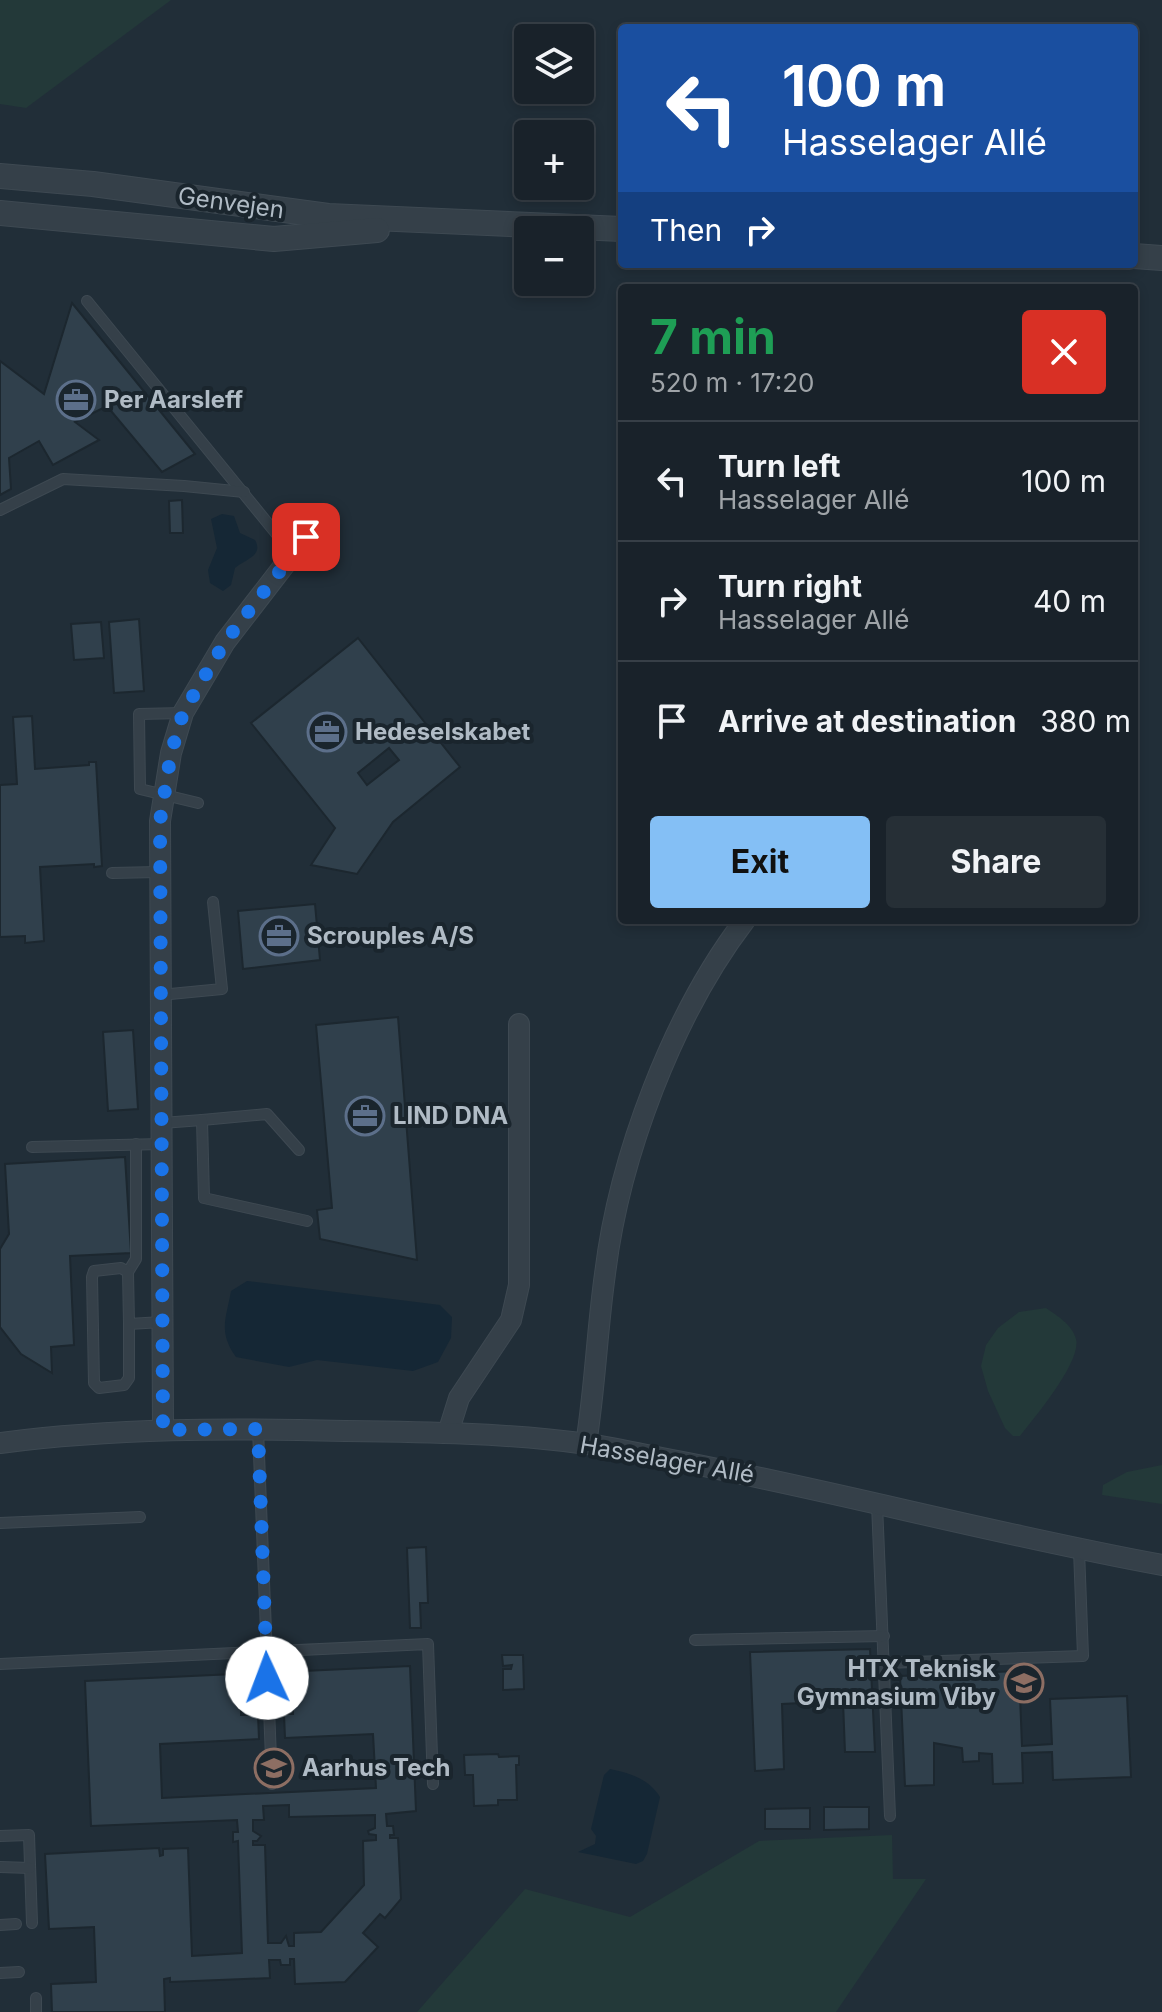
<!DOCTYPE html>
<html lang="en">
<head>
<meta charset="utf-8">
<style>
  body { margin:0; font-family:Inter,sans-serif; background:#262f36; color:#f1f3f6; height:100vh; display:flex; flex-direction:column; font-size:30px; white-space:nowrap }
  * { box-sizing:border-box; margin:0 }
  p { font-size:26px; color:#9fa4a8 }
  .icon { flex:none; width:44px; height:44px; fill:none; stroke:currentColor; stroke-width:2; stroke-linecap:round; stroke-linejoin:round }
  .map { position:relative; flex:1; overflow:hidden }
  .sheet { position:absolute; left:618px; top:284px; width:520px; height:640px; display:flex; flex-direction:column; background:#19222a; border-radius:8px; box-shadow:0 4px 12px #0003,0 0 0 2px #373f47 }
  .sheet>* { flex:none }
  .guide { position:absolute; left:618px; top:24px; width:520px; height:244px; border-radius:8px; box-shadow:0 4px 12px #0003,0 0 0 2px #373f47; background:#1a4fa0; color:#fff; overflow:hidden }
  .buttons { position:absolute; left:514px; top:24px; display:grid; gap:16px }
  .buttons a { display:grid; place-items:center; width:80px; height:80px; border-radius:8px; background:#19222a; box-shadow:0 4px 12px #0003,0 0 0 2px #373f47; font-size:40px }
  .pin { position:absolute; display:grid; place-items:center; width:68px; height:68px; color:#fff; margin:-34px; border-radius:16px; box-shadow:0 4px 12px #0006 }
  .me { position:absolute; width:88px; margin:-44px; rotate:358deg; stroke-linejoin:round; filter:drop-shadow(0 0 6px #0008) }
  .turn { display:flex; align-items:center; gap:28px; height:168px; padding:0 32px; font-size:36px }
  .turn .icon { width:104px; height:104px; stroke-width:2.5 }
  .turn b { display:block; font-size:56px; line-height:68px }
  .then { display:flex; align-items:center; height:76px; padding:0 32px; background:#0003; gap:16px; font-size:30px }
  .round { display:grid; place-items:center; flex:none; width:84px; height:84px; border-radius:8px; background:#262f36 }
  .overview { display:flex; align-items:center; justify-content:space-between; height:136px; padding:0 32px }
  h1 { font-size:48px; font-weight:700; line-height:60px; color:#1e9e55 }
  .action { display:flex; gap:16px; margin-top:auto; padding:16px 32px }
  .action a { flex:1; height:92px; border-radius:8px; background:#84bff5; color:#111; font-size:32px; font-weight:700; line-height:92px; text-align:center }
  .action a+a { background:#262f36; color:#f1f3f6 }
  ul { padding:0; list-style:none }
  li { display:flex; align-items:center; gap:24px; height:120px; padding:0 32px; border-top:2px solid #373f47 }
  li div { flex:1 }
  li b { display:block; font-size:30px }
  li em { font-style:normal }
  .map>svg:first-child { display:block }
</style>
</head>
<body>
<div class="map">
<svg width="1162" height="2012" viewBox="0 0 1162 2012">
  <rect width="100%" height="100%" fill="#212e38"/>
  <g fill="#233939">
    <polygon points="0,0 171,0 26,108 0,104"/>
    <path d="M1046 1308C1057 1316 1072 1324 1076 1339 1082 1361 1035 1417 1020 1436H1013L1005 1428 988 1391 981 1366 986 1345 998 1328 1019 1312Z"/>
    <polygon points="1162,1465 1162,1504 1102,1495 1103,1485 1127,1472"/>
    <polygon points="892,1835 893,1879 926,1879 836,2012 417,2012 525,1889 630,1917 759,1841"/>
  </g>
  <g fill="#152735">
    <path d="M222 514 234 516 240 533 255 540C264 556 245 559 235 568L231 585 223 591 210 583 208 570 217 548 211 519Z"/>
    <path d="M247 1281 440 1305 452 1317 451 1338 438 1362 413 1371 317 1360 289 1367 236 1357C218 1332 226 1319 231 1291Z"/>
    <path d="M610 1769C630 1773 649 1779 660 1797L647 1854 643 1861 636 1864 578 1852 595 1844 596 1836 591 1829 604 1775Z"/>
  </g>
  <g fill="#30404c" stroke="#1c272f" stroke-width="2" fill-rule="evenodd">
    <polygon points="72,303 195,454 162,472 107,406 75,422 99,440 53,465 39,441 9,458 11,489 0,495 0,361 44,394"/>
    <polygon points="182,500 183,533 170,533 169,501"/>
    <polygon points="139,619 144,691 114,693 109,622"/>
    <polygon points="101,622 104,658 74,660 71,624"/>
    <path d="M358 638 460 767 393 822 357 874 311 865 335 828 251 723ZM389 748 399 760 367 785 358 773Z"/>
    <polygon points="32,716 35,769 89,765 89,762 96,762 102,866 94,867 94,864 40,867 44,941 25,943 25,936 0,937 0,785 17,784 13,717"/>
    <polygon points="315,904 320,960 243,969 238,911"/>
    <polygon points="398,1017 417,1260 320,1239 317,1210 332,1208 316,1025"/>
    <polygon points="133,1030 138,1109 108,1111 103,1032"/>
    <polygon points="125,1157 131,1253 70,1256 74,1345 51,1347 52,1373 21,1354 0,1327 0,1249 9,1234 5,1164"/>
    <polygon points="426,1547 428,1603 420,1603 421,1628 410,1628 407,1548"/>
    <polygon points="870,1649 875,1752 845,1752 843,1701 782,1704 784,1769 755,1771 750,1652"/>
    <polygon points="502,1655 523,1655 524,1689 503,1690 503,1669 511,1669 512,1665 503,1666"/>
    <path d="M410 1666 416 1811 386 1814 387 1826H393L394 1835H390V1838H398L401 1899 385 1918 380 1914 363 1933 378 1947 345 1982 295 1984 294 1959H290V1965H281L280 1960H269L270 1978 170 1982V1978L164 1979 165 2012H52L51 1984 96 1982 94 1927 49 1929 45 1854 159 1848 160 1856 163 1855V1849L188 1848 192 1956 242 1953 238 1841 233 1842V1832H238L237 1820 91 1826 85 1681 256 1673 258 1710 241 1711V1715H258L259 1739 160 1744 162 1798 376 1788 373 1734 285 1738 284 1714H293V1708H283L282 1672ZM289 1805V1817L375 1815V1828L368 1831 369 1834 376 1835V1840L363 1841 364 1885 321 1932 294 1933V1946H289L286 1936 281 1943H268L265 1845H253V1841H257L261 1836 253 1831V1820H264L263 1806Z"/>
    <polygon points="1019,1671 1022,1746 1052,1744 1050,1699 1127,1696 1131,1777 1053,1780 1052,1752 1022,1753 1023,1783 993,1784 992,1754 979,1753 979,1761 963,1762 962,1748 934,1743 934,1785 905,1786 900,1676"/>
    <polygon points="498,1754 499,1757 519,1756 519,1765 516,1765 517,1800 498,1800 498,1805 474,1806 473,1775 465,1775 464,1755"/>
    <polygon points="824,1807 869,1807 869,1829 824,1830"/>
    <polygon points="810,1808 810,1829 765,1829 765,1809"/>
  </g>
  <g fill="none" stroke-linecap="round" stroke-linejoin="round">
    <g stroke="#3e4952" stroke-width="12">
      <g id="service">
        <polyline points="87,301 292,553"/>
        <polyline points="0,510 63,479 184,486 244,492"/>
        <polyline points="183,713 139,714 140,789 198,803"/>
        <polyline points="112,873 158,872"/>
        <polyline points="160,995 222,989 213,902"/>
        <polyline points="202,1120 267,1114 299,1150"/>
        <polyline points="162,1123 202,1120 204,1198 307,1221"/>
        <polyline points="32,1147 162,1144"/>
        <polyline points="128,1272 136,1259 136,1144"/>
        <polyline points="129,1324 128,1272 121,1268 94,1271 92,1277 94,1383 99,1388 124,1385 129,1378 129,1324 162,1322"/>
        <polyline points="258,1429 272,1784"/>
        <polyline points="877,1504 890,1816"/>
        <polyline points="0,1523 140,1517"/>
        <polyline points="695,1640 884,1636"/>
        <polyline points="885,1663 1083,1656 1079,1550"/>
        <polyline points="0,1664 428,1644 433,1784"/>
        <polyline points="0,1836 29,1835 32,1923"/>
        <polyline points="0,1867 30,1868"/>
        <polyline points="0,1925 16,1924"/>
        <polyline points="0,1973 19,1972"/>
        <polyline points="36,1998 36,2012"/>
      </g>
    </g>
    <g stroke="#3e4952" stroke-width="22">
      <g id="minor">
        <polyline points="163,1430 160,821 171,753 183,713 225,642 306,537"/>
        <polyline points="448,1433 459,1398 511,1320 519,1285 519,1024"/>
        <path d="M0 1443C114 1428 230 1428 345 1431 425 1432 507 1433 587 1444 621 1449 654 1457 688 1463 847 1494 1003 1536 1162 1565"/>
        <path d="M586 1444C595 1388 597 1331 605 1274 619 1157 673 1014 745 920"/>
      </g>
    </g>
    <g stroke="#3e4952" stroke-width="26">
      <g id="tertiary">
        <polyline points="0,176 93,184 328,216 622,229"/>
        <polyline points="0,213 274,239 377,230"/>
        <polyline points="1134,256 1162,258"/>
      </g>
    </g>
    <use href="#service" stroke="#354049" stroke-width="10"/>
    <use href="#minor" stroke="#354049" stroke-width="20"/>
    <use href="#tertiary" stroke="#354049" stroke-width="24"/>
  </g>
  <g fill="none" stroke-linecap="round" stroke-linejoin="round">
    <polyline stroke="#1a73e8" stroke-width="14" stroke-dasharray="0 25.2" points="267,1678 258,1429 163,1430 160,821 171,753 183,713 225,642 306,537"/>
  </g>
  <defs>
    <g id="office-ring" transform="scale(2)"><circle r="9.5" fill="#1a252d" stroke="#5c6f8a" stroke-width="1.5"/><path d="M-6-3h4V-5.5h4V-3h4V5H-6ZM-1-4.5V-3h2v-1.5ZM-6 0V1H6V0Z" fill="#5c6f8a"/></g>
    <g id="university-ring" transform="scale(2)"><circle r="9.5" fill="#1a252d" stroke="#8d6e63" stroke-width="1.5"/><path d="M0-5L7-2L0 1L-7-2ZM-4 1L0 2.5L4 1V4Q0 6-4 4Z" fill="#8d6e63"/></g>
  </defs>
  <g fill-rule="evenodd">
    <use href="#office-ring" x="76" y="400"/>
    <use href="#office-ring" x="327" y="732"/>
    <use href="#office-ring" x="279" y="936"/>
    <use href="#office-ring" x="365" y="1116"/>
    <use href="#university-ring" x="1024" y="1683"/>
    <use href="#university-ring" x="274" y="1768"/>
  </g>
  <g text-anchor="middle" stroke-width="8" stroke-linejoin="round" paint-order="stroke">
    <g font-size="24" fill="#b0bbc5" stroke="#1a252d">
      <text transform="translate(231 203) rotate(8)" y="8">Genvejen</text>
      <text transform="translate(667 1460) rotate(10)" y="8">Hasselager Allé</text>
    </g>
    <g font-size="24" font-weight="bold" fill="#b0bbc5" stroke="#1a252d" text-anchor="start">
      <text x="104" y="408">Per Aarsleff</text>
      <text x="355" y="740">Hedeselskabet</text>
      <text x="307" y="944">Scrouples A/S</text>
      <text x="393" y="1124">LIND DNA</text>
      <text x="996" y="1677" text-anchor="end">HTX Teknisk<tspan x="996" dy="28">Gymnasium Viby</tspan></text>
      <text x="302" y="1776">Aarhus Tech</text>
    </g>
  </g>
</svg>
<div class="buttons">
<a><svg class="icon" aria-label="layers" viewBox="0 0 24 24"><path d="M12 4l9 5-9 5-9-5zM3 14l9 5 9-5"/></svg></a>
<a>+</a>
<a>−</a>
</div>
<div class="pin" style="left:306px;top:537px;background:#d93025"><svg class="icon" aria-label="arrive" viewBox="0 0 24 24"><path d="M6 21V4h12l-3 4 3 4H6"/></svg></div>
<svg class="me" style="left:267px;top:1678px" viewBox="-20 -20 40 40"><circle r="19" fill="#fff"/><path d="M0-13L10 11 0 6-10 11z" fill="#1a73e8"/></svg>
<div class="guide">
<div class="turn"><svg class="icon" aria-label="left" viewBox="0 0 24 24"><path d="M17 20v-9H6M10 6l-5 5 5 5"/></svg><div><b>100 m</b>Hasselager Allé</div></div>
<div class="then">Then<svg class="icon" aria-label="right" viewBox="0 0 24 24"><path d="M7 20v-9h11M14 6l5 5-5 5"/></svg></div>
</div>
<section class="sheet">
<div class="overview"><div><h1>7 min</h1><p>520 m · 17:20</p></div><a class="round" style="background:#d93025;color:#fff"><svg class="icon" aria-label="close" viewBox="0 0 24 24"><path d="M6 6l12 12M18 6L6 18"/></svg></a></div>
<ul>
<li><svg class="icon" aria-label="left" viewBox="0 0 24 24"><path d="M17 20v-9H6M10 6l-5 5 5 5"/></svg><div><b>Turn left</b><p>Hasselager Allé</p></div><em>100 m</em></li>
<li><svg class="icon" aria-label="right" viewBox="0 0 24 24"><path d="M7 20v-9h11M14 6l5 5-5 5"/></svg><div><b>Turn right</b><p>Hasselager Allé</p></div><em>40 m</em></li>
<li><svg class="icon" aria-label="arrive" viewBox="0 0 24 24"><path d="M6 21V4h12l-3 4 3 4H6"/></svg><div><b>Arrive at destination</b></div><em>380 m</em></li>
</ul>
<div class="action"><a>Exit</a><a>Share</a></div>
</section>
</div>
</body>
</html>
